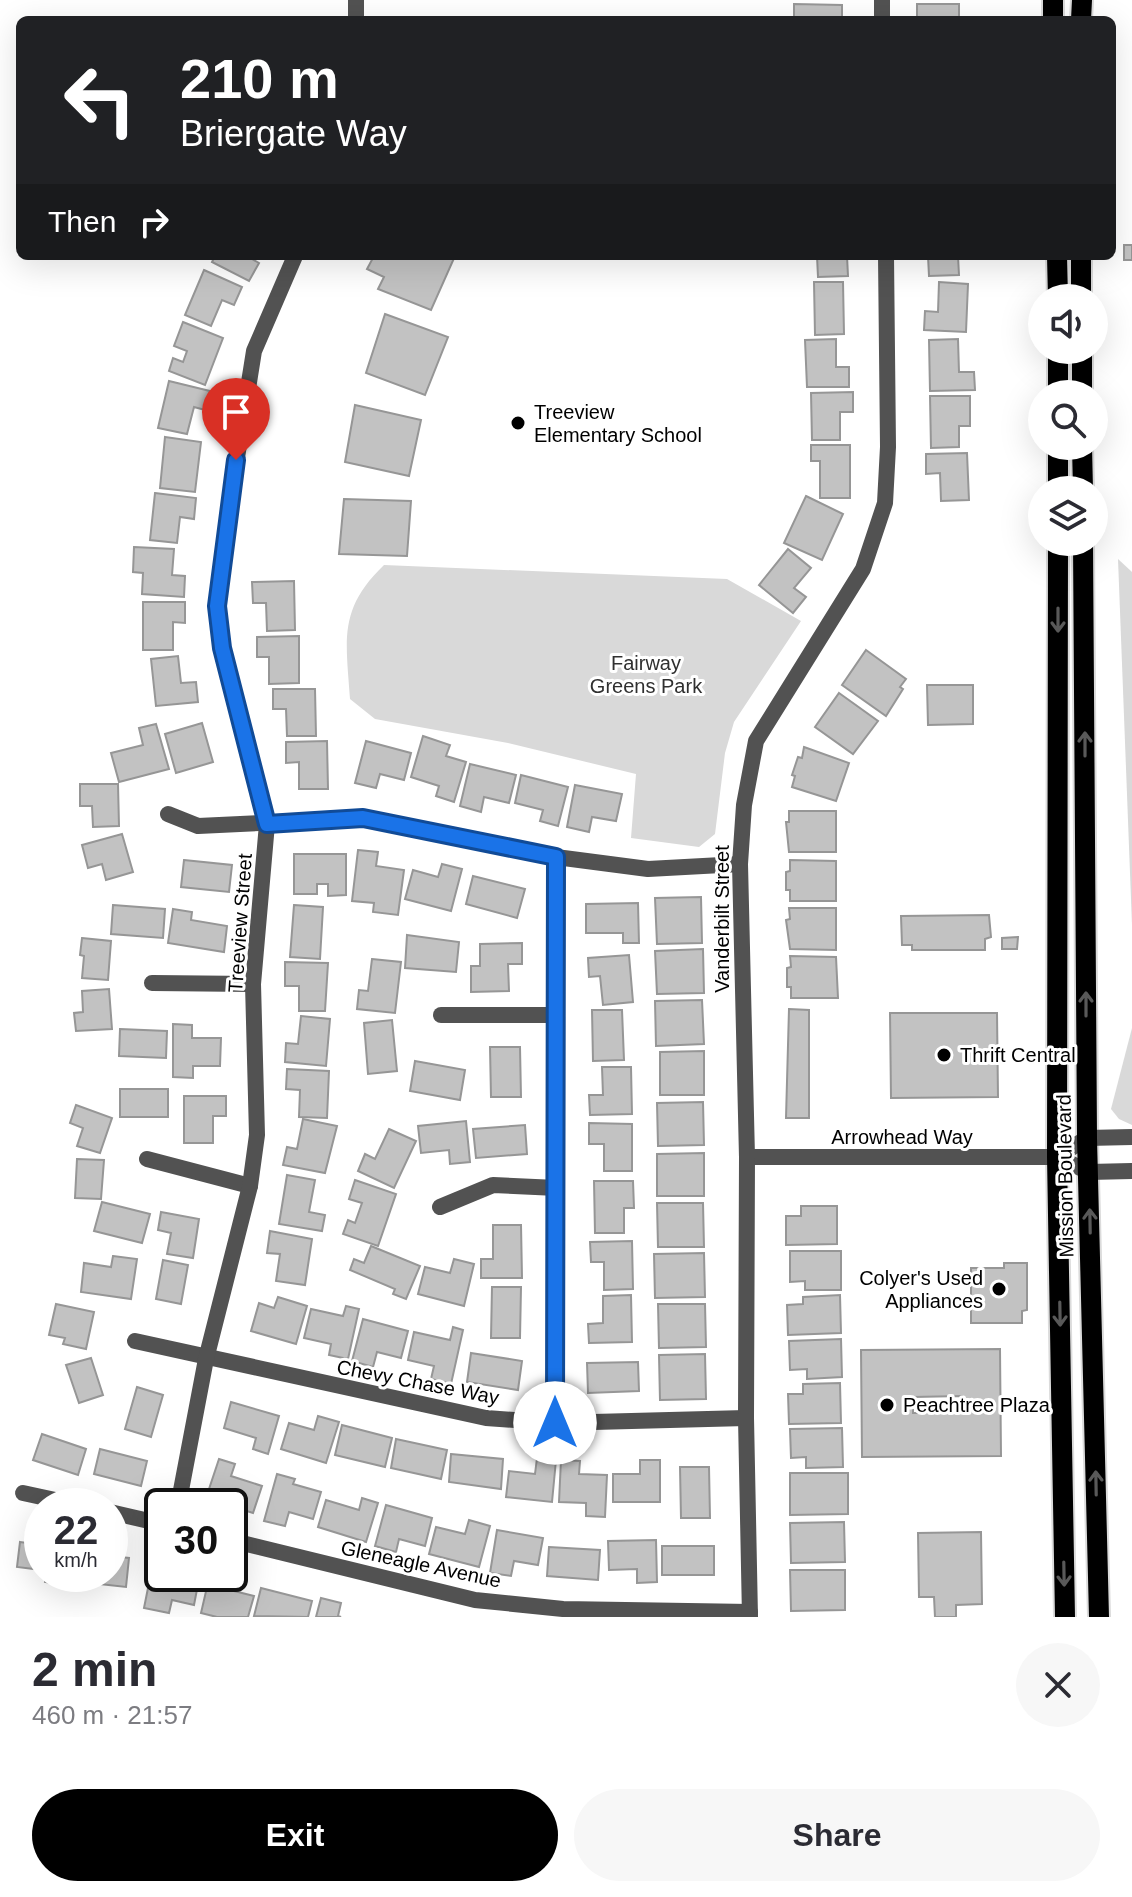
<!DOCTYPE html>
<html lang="en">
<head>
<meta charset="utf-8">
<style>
  body { margin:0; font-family:Arial,sans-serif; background:#f7f7f7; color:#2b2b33; height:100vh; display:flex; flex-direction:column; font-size:30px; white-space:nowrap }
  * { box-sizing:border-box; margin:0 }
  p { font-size:26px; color:#7c7c81 }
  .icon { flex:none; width:44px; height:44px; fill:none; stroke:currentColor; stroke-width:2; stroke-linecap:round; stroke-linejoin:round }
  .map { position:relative; height:1617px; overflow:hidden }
  .details { display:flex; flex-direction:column; background:#fff; flex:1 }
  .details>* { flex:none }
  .guide { position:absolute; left:16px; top:16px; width:1100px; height:244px; border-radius:12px; box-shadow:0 8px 32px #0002; background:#202124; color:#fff; overflow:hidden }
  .buttons { position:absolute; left:1028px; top:284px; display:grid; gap:16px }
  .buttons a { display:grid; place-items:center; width:80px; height:80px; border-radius:50%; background:#fff; box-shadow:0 8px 32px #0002; font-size:40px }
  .speed { position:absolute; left:24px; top:1488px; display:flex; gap:16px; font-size:40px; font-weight:700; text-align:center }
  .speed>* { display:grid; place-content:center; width:104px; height:104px; border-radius:50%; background:#fff; box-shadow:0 8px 32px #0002; line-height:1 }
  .speed small { font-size:20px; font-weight:400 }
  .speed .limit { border:4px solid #111; border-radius:12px; background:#fff; color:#111 }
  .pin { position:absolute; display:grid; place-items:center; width:68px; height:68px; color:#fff; margin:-82px -34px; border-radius:50% 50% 50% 0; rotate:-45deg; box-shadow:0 0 8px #0007 }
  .pin .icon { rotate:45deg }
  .me { position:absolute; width:88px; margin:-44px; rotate:0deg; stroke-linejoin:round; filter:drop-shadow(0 0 6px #0008) }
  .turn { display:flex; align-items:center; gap:28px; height:168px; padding:0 32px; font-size:36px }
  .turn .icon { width:104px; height:104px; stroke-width:2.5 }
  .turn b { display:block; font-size:56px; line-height:68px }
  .then { display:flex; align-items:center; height:76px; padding:0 32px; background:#0003; gap:16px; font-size:30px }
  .round { display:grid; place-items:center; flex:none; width:84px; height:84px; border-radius:42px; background:#f7f7f7 }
  .headline { display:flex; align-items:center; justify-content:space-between; height:136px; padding:0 32px }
  h1 { font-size:48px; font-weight:800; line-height:60px }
  .action { display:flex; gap:16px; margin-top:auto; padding:16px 32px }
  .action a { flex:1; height:92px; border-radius:48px; background:#000; color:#fff; font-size:32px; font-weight:800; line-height:92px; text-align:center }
  .action a+a { background:#f7f7f7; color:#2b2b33 }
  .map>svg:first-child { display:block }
</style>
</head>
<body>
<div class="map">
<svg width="1132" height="1617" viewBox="0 0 1132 1617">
  <rect width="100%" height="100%" fill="#fff"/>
  <g fill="#d9d9d9">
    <polygon points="1118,559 1132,572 1132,925"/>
    <path d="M384 565 727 579 801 621 734 722 725 753 715 834 699 847 631 838 636 774 508 743 375 719 350 699C346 640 338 609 384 565Z"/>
    <polygon points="1132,1028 1132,1125 1119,1119 1111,1109"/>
  </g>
  <g fill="#c2c2c2" stroke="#969696" stroke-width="2" fill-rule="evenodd">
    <polygon points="794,4 842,5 842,20 794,20"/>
    <rect x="917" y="4" width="42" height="16"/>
    <rect x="1124" y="245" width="8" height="15"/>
    <polygon points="215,256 247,256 259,263 249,281 212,262"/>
    <polygon points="374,256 455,256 431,310 378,289 384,277 367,269"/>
    <polygon points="817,256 847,256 848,276 818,277"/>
    <polygon points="928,256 958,256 959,275 929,276"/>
    <polygon points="204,270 242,287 234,305 222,300 211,326 185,315"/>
    <polygon points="814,282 843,282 844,334 815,335"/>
    <polygon points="939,282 968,284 966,332 924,330 925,311 938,312"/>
    <polygon points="385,314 448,337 425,395 366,373"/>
    <polygon points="183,322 223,338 205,385 169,371 173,358 183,362 187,351 174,346"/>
    <polygon points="836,339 836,367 849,367 849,387 807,387 805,340"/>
    <polygon points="958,339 959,372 974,372 975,390 930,391 929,340"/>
    <polygon points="169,381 210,391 205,410 194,407 187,434 158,428"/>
    <polygon points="853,392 853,412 840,412 840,440 812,440 811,393"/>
    <polygon points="930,396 970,396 970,426 959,426 959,447 931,448"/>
    <polygon points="355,405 421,420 409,476 345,462"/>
    <polygon points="165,437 201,442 195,492 160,488"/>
    <polygon points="811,445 850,445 850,498 820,498 820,461 811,461"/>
    <polygon points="967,453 969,500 941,501 940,473 926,474 926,454"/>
    <polygon points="155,493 196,498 194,519 180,517 177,543 150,540"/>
    <polygon points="806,496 843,514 822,560 784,543"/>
    <polygon points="344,499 411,501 407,556 339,554"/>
    <polygon points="134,547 174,549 172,575 185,576 184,597 142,594 143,573 133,572"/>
    <polygon points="788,549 811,568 794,588 806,597 793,613 759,585"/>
    <polygon points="294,581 295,630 267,631 266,603 253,603 252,582"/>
    <polygon points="143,602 185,602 185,623 173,622 173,650 143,650"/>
    <polygon points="299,636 299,683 269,684 269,657 257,657 257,637"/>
    <polygon points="866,650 906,679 900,687 903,689 886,716 842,685"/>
    <polygon points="178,656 181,683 196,682 198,702 156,706 151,659"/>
    <polygon points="927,685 973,685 973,724 928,725"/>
    <polygon points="273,689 315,689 316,736 287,736 286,709 273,709"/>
    <polygon points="839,693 878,721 853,754 815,727"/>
    <polygon points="202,723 213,762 176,773 165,734"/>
    <polygon points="156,724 169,769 119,782 111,753 143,745 139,728"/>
    <polygon points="423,736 450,745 446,756 466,762 454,802 436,796 439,786 411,777"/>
    <polygon points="327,741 328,789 299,789 299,762 286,763 286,742"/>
    <polygon points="366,741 411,753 404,780 380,774 376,788 355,783"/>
    <polygon points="804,747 849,763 836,801 792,787 795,776 792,775 798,757 802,758"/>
    <polygon points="470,764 516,775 509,803 484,797 481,812 460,806"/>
    <polygon points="521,775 568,787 558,826 540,821 543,810 515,803"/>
    <polygon points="80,784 118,784 119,826 93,827 92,806 80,806"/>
    <polygon points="575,785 622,794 616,821 592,817 589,832 567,827"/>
    <polygon points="789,811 836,811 836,852 789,852 786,822 789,822"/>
    <polygon points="122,834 133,872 106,880 102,864 88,868 82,845"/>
    <polygon points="358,850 378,852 376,866 404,870 398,915 373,912 374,903 352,901"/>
    <polygon points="294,854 346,854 346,895 328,896 328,884 317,884 317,894 294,894"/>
    <polygon points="184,860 232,865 229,892 181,887"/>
    <polygon points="790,860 836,861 836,901 790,901 790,890 786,890 786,872 790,871"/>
    <polygon points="442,864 462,869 451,911 405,899 413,870 438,877"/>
    <polygon points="473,876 525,889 517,918 466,904"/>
    <polygon points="701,897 702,943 657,944 655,898"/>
    <polygon points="638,903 639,943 623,943 623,933 586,933 586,904"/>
    <polygon points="113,905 165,909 163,938 111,934"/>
    <polygon points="294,905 323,907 320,959 290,957"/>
    <polygon points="789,908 836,908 836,950 790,949 786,920 790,919"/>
    <polygon points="173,909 192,912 191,920 227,926 224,952 168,943"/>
    <polygon points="989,915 991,937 985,939 985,950 912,950 912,945 902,945 901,916"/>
    <polygon points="407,935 459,942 456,972 405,968"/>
    <polygon points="1018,937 1017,949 1002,949 1002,938"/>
    <polygon points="82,938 111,941 108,980 82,978 84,956 80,955"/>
    <polygon points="522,943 522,964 508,964 509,991 471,992 471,966 480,966 480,944"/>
    <polygon points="703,949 704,993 657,994 655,951"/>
    <polygon points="629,955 633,1002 603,1005 600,976 589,977 588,958"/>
    <polygon points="790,956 836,957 838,998 791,998 791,987 787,987 787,968 791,967"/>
    <polygon points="372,959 401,962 395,1013 357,1009 359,990 368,991"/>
    <polygon points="285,962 328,963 325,1011 299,1011 299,986 285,986"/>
    <polygon points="109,989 112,1029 76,1031 74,1013 83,1012 82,991"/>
    <polygon points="702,1000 704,1044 656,1046 655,1001"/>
    <polygon points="789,1009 809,1010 809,1118 786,1118"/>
    <polygon points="592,1010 622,1010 624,1060 593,1061"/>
    <polygon points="890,1013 997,1013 998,1097 891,1098"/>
    <polygon points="301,1016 330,1019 326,1066 285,1062 286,1043 298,1044"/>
    <polygon points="392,1020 397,1071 368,1074 364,1023"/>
    <polygon points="173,1024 192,1025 192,1038 221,1038 220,1066 193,1066 193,1078 173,1077"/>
    <polygon points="120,1029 167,1031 166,1058 119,1056"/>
    <polygon points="490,1047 520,1047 521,1097 491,1097"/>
    <polygon points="704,1051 704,1095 660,1095 660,1052"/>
    <polygon points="415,1061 465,1070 460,1100 410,1091"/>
    <polygon points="602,1067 631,1067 632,1114 590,1115 589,1095 603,1095"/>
    <polygon points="287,1069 329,1071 327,1118 299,1117 300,1090 286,1089"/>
    <rect x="120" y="1089" width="48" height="28"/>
    <polygon points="184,1096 226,1096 226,1116 213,1116 213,1143 184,1143"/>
    <polygon points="703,1102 704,1145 658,1146 657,1103"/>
    <polygon points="76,1105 112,1118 100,1153 77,1146 83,1128 70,1123"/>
    <polygon points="303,1119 337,1126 325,1173 283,1165 287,1147 297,1149"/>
    <polygon points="466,1121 470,1162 450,1164 449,1150 421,1153 418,1126"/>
    <polygon points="589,1123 632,1124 632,1171 604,1171 604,1144 589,1144"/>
    <polygon points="525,1125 527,1154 476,1158 473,1129"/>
    <polygon points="389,1129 416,1141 394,1188 358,1171 365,1154 375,1159"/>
    <polygon points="704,1153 704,1196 657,1196 657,1154"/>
    <polygon points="77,1159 104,1160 101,1199 75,1198"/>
    <polygon points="287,1175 315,1180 309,1212 325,1215 322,1231 279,1224"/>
    <polygon points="355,1180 396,1194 378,1246 343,1234 348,1220 355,1223 362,1203 349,1199"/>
    <polygon points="594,1181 633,1181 634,1208 624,1208 624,1233 595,1233"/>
    <polygon points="102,1202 150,1214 142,1243 94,1231"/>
    <polygon points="657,1203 703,1203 704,1247 658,1247"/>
    <polygon points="801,1206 837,1206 837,1244 786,1245 786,1216 801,1216"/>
    <polygon points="161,1212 199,1219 193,1258 167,1254 171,1233 158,1230"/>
    <polygon points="493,1225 521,1225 522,1278 481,1278 481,1259 493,1259"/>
    <polygon points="270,1231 312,1239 305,1285 276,1281 280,1254 267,1253"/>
    <polygon points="632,1241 633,1289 604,1290 604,1262 591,1262 590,1242"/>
    <polygon points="371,1246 420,1266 406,1299 393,1294 395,1289 350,1270 354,1259 364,1263"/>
    <polygon points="790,1251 841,1251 841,1290 805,1290 805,1281 790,1282"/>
    <polygon points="704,1253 705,1297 655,1298 654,1254"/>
    <polygon points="113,1256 137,1259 131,1299 81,1292 84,1263 111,1267"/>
    <polygon points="454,1259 474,1264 464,1306 418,1294 425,1267 450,1273"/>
    <polygon points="163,1260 188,1265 181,1304 156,1299"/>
    <polygon points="1004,1263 1027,1263 1027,1310 1022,1311 1022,1323 971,1323 971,1268 1004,1268"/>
    <polygon points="492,1287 521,1287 520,1338 491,1338"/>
    <polygon points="631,1295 632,1342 589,1343 588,1324 603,1323 603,1296"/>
    <polygon points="840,1295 841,1333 788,1335 787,1305 803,1304 803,1297"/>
    <polygon points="278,1297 307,1306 296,1344 251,1331 259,1303 274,1308"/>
    <polygon points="56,1304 94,1312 86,1349 63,1344 65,1338 49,1335"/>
    <polygon points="658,1304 705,1304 706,1347 659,1348"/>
    <polygon points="346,1306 359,1309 348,1359 329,1355 331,1344 304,1338 311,1309 343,1316"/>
    <polygon points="363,1319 408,1331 401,1358 377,1352 373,1367 352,1361"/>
    <polygon points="453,1327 463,1330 451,1384 431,1379 434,1366 408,1360 414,1332 450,1340"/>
    <polygon points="841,1339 842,1377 807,1379 807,1369 790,1370 789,1341"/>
    <path d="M1000 1349 1001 1456 862 1457 861 1350ZM962 1396 963 1413H913V1397Z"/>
    <polygon points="471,1353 522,1361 518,1390 467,1382"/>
    <polygon points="705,1354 706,1399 660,1400 659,1355"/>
    <polygon points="91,1358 103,1395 79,1403 66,1365"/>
    <polygon points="638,1362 639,1391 588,1393 587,1363"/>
    <polygon points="840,1383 841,1423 789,1424 788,1394 803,1394 803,1384"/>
    <polygon points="137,1387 163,1395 151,1437 125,1429"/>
    <polygon points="231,1402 279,1416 268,1454 253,1449 256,1438 224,1428"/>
    <polygon points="318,1416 339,1422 326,1463 281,1449 289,1423 314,1430"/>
    <polygon points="342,1425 392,1438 385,1467 335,1455"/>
    <polygon points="842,1428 843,1467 806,1468 806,1457 791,1458 790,1429"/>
    <polygon points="42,1434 86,1449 78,1475 33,1460"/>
    <polygon points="396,1439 447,1450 441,1479 391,1468"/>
    <polygon points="100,1449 147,1461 141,1486 94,1474"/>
    <polygon points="451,1454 503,1459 501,1489 449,1482"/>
    <polygon points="537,1458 556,1460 552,1502 506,1497 509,1471 535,1474"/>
    <polygon points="219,1459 235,1464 231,1476 262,1486 253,1513 206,1498"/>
    <polygon points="561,1460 580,1461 579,1474 607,1475 605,1517 586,1516 586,1503 559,1502"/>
    <polygon points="640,1460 660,1460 660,1502 613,1502 613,1474 640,1474"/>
    <polygon points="680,1467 709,1467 710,1518 681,1518"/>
    <polygon points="790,1473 848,1473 848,1514 790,1515"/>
    <polygon points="277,1474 295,1479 293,1484 321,1492 313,1519 289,1512 285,1526 264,1521"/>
    <polygon points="362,1498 378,1503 366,1542 318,1527 326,1500 359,1510"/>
    <polygon points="386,1505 432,1518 425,1546 399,1539 396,1552 375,1546"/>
    <polygon points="469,1520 490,1526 479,1567 429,1554 436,1527 465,1534"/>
    <polygon points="844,1522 845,1562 791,1563 790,1523"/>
    <polygon points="497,1530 543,1538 538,1565 514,1561 511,1576 490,1573"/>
    <polygon points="981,1532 982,1604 956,1605 956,1617 935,1617 934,1597 919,1597 918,1533"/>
    <polygon points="656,1540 657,1582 637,1583 637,1569 609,1570 608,1541"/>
    <polygon points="20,1542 42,1545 42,1570 17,1567"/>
    <rect x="662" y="1546" width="52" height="29"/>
    <polygon points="549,1547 600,1550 598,1580 547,1576"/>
    <polygon points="110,1556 129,1558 126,1587 82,1582 83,1574 110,1574"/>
    <polygon points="152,1568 162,1571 162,1574 178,1574 199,1579 194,1605 172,1600 169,1613 144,1608"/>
    <polygon points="790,1570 845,1570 845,1610 791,1611"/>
    <polygon points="46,1574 71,1574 70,1586 45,1582"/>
    <polygon points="210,1574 229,1576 226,1589 254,1596 248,1617 217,1617 201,1613"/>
    <polygon points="261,1588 312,1601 308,1617 254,1616"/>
    <polygon points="321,1598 341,1603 338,1616 341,1617 316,1617"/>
  </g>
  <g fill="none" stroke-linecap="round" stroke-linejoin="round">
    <g stroke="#dbdbdb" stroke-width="24">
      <g id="primary">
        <polyline points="1053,0 1053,20"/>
        <polyline points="1081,20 1082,0"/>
        <polyline points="1057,256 1058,298"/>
        <polyline points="1081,256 1081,298"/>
        <polyline points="1082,350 1082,394"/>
        <polyline points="1058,394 1058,350"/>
        <polyline points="1082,446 1083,490"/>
        <polyline points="1058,490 1058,446"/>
        <polyline points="1058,542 1057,1157 1065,1617"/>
        <polyline points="1083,542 1087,1138 1099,1617"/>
      </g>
    </g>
    <g stroke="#525252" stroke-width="16">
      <polyline points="882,0 882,20"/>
      <polyline points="356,20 356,0"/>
      <polyline points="168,814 198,826 363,818 556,857 648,869 740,864"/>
      <polyline points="152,983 253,984"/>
      <polyline points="441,1015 555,1015"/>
      <polyline points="747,1157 1057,1157 1089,1172 1132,1171"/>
      <polyline points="1057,1157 1087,1138 1132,1137"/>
      <polyline points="147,1159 250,1186"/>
      <polyline points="440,1207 493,1185 557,1188"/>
      <polyline points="135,1341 486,1418 555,1423 746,1418"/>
      <polyline points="555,1423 556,857"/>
      <polyline points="23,1493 83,1506"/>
      <polyline points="178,1506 206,1359 250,1186 257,1135 253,984 267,824 222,648 217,606 228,514 254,351 295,256"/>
      <polyline points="110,1512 162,1524"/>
      <polyline points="230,1540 475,1600 563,1609 750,1612"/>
      <polyline points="750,1617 746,1418 747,1157 740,864 744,805 756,741 863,569 885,503 888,447 886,256"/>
    </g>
    <use href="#primary" stroke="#000" stroke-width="20"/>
  </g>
  <defs><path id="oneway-shaft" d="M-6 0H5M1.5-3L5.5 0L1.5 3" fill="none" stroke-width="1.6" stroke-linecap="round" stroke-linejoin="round" transform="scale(2)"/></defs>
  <g stroke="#595959">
    <use href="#oneway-shaft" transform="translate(1058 620) rotate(90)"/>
    <use href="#oneway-shaft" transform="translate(1085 744) rotate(-90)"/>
    <use href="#oneway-shaft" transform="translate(1086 1004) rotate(-90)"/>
    <use href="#oneway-shaft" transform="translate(1090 1221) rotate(-91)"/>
    <use href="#oneway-shaft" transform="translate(1060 1314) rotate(89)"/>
    <use href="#oneway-shaft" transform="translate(1096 1483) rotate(-91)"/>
    <use href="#oneway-shaft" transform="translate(1064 1574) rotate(89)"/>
  </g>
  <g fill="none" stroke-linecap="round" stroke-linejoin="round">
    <g stroke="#114b97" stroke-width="20">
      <polyline id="route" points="236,460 217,606 222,648 267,824 363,818 556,857 555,1423"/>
    </g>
    <use href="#route" stroke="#1a73e8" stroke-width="14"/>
  </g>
  <g fill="#000" stroke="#fff" stroke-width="3">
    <circle cx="518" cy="423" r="8"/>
    <circle cx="944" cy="1055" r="8"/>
    <circle cx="999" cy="1289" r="8"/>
    <circle cx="887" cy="1405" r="8"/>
  </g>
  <g text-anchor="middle" stroke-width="6" stroke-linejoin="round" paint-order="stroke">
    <g font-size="20" fill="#000" stroke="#fff" text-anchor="start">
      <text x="534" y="419">Treeview<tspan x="534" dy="23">Elementary School</tspan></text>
      <text x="960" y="1062">Thrift Central</text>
      <text x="983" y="1285" text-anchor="end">Colyer's Used<tspan x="983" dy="23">Appliances</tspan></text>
      <text x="903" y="1412">Peachtree Plaza</text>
    </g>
    <g font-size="20" fill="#303030" stroke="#fff">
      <text x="646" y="670">Fairway<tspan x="646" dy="23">Greens Park</tspan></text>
    </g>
    <g font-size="20" fill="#000" stroke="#fff">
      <text transform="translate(722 919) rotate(-90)" y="7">Vanderbilt Street</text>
      <text transform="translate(240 923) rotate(-86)" y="7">Treeview Street</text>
      <text x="902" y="1144">Arrowhead Way</text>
      <text transform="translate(1065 1176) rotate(-91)" y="7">Mission Boulevard</text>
      <text transform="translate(418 1382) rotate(11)" y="7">Chevy Chase Way</text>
      <text transform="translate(421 1564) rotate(12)" y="7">Gleneagle Avenue</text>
    </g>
  </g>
</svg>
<div class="buttons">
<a><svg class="icon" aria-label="sound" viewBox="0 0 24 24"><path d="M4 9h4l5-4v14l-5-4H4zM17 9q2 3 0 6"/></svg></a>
<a><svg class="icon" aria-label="search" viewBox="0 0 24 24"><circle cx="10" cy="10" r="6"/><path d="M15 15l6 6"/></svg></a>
<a><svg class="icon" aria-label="layers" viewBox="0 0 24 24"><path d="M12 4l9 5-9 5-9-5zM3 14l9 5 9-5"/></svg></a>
</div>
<div class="speed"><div>22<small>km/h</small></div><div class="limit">30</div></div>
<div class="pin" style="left:236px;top:460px;background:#d93025"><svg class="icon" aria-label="arrive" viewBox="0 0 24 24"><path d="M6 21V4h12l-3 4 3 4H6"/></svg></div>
<svg class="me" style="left:555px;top:1423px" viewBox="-20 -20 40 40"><circle r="19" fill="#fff"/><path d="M0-13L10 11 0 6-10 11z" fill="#1a73e8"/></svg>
<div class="guide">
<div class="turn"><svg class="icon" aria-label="left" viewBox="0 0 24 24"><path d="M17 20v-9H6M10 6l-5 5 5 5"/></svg><div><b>210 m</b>Briergate Way</div></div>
<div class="then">Then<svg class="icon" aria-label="right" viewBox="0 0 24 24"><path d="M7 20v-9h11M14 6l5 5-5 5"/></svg></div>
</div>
</div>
<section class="details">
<div class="headline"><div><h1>2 min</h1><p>460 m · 21:57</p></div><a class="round"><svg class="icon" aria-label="close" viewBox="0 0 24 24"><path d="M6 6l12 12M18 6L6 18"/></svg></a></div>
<div class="action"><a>Exit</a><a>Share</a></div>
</section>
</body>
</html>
